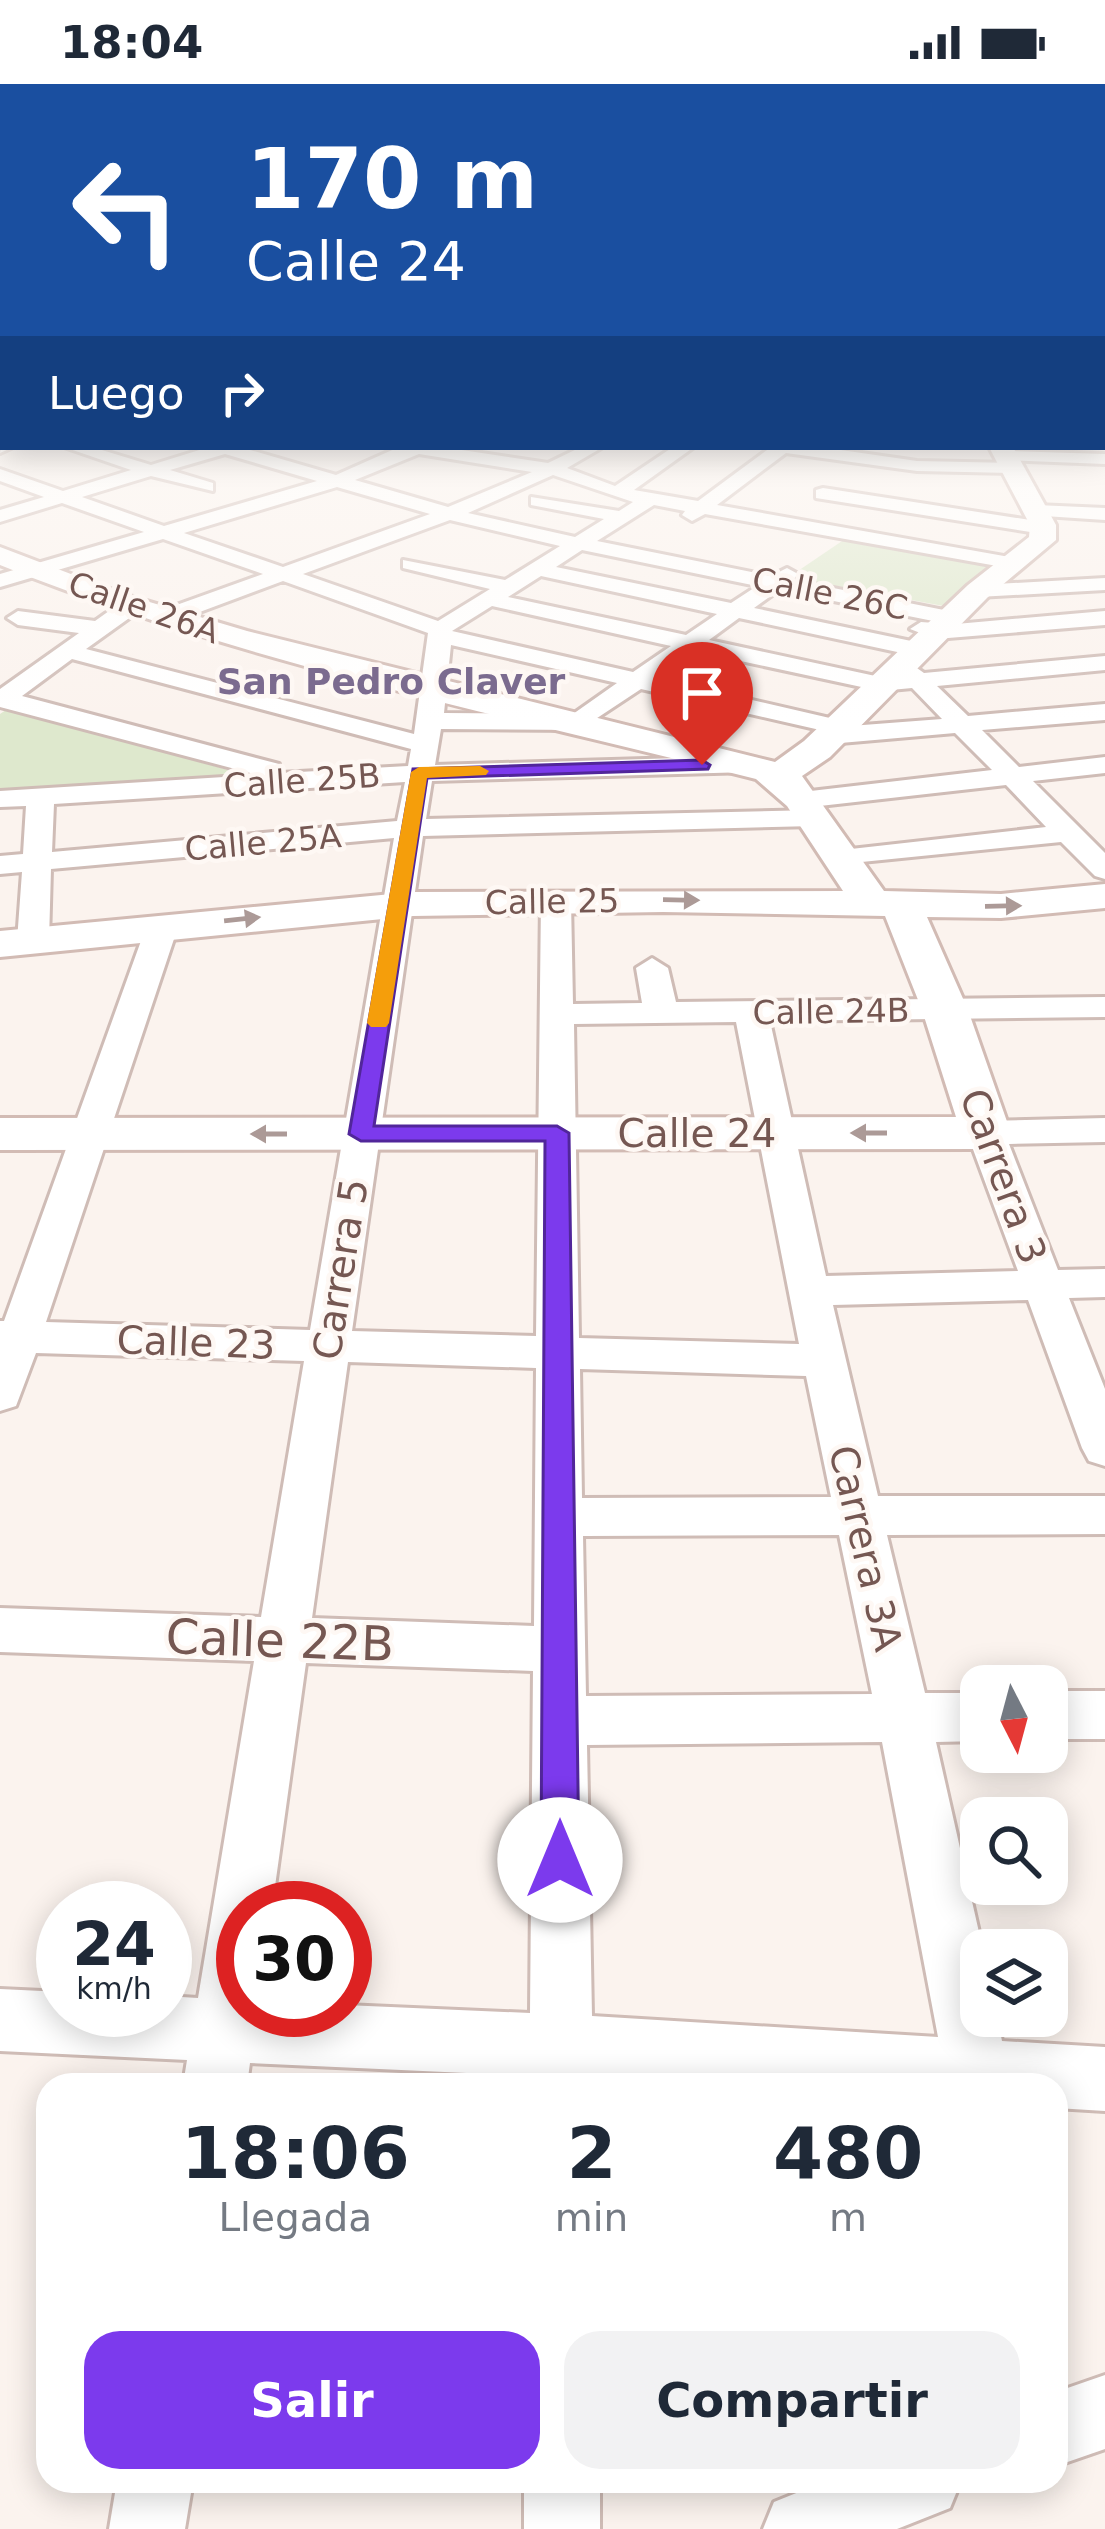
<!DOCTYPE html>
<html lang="es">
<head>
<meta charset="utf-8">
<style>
  body { margin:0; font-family:"DejaVu Sans",sans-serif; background:#f2f2f3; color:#1f2937; height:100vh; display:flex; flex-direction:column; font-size:45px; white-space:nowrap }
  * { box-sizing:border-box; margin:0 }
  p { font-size:39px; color:#747a83 }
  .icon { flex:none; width:66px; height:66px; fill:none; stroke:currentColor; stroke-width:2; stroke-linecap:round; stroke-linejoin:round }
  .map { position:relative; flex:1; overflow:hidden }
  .details { position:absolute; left:36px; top:1989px; width:1032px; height:420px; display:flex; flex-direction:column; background:#fff; border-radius:36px; box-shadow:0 6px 30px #0003 }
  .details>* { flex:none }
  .top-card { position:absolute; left:0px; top:0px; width:1107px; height:366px; box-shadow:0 6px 30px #0003; background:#1a4fa0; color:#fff; overflow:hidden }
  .needle { width:78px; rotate:174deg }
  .controls { position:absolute; left:960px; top:1581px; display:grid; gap:24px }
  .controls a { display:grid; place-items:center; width:108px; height:108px; border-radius:24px; background:#fff; box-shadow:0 6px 30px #0003; font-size:60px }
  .speed { position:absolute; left:36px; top:1797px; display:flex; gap:24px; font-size:60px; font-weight:700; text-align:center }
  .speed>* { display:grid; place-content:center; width:156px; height:156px; border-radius:50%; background:#fff; box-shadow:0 6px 30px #0003; line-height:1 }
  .speed small { font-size:30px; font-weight:400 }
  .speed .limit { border:18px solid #d22; background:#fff; color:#111 }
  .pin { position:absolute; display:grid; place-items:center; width:102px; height:102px; color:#fff; margin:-123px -51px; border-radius:50% 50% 50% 0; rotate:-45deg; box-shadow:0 0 12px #0007 }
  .pin .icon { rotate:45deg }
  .me { position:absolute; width:132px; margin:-66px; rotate:0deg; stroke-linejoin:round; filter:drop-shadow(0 0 9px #0008) }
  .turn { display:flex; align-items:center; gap:42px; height:252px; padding:0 48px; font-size:54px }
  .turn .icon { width:156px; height:156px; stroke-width:2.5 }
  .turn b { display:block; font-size:84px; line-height:102px }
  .then { display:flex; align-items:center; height:114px; padding:0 48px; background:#0003; gap:24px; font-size:45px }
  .eta { display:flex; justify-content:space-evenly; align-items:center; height:204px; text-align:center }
  .eta b { font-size:72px; font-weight:800; line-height:84px }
  .action { display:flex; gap:24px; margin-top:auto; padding:24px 48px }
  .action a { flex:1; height:138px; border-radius:36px; background:#7c3aed; color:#fff; font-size:48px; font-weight:800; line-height:138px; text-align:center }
  .action a+a { background:#f2f2f3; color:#1f2937 }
  .status { display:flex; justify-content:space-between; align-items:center; height:84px; padding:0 60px; background:#fff; direction:ltr }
  .status svg { height:33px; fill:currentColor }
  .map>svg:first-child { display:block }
</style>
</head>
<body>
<div class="status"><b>18:04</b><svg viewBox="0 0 49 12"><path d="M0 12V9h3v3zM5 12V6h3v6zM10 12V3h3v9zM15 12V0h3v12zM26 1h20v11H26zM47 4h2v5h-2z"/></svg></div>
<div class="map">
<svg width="1105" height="2445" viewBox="0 0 1105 2445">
  <rect width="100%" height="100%" fill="#fbf3ee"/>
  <g fill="#dee8cd">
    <polygon points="851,451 1002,479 954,524 789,493"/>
    <polygon points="9,624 253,693 0,708 0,630"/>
  </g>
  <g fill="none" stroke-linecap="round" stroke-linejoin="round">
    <g stroke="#cfbcb6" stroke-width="6">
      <g id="street">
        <polygon points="3,296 3,306 0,307 0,297"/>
        <rect x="1104" y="304" width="1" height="10"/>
        <rect x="1104" y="337" width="1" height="12"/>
        <polygon points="0,343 3,344 3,354 0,353"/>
        <path d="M64 363H92L151 381 209 363H240L336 391 399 363H442L548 379 581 363H603L567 384 615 402 673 363H694L634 406 698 417 771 363H820L917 377 1013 379 1022 384 1013 389 917 387 786 369 717 421 1021 475 1024 479 1014 485 705 430 692 437 682 431 685 427 654 421 597 457 771 492 787 484 798 490 793 496 959 529 962 534 956 540 1105 527V541L936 555 910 545 921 538 948 540 779 506 754 524 916 558 928 565 916 572 739 534 709 556 880 593 899 591 892 582 904 575 924 589 1105 572V586L937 602 968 632 1105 620V636L982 646 1019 683 1105 673V689L1033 697 1105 769V795L1095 792 1061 758 832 781 827 775 842 766 1046 743 1006 701 802 724 788 716 802 708 992 686 955 649 829 660 816 652 820 646 641 605 579 646 441 645 435 681 749 672 762 680 749 688 432 697 426 735 814 726 828 734 814 742 423 752 352 1247 536 1252 541 817 545 811H567L571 817 573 920 642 919 636 884 652 874 668 884 676 918 1105 913V933L770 937 826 1192 1018 1187 967 1049 973 1041 986 1037 1105 1034V1058L1009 1060 1058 1186 1105 1185V1213L1069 1214 1105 1305V1382L1089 1377 1082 1364 1028 1216 833 1221 878 1412H1105V1450L887 1451 925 1609H981V1657L936 1658 983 1866 981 1932H997L1002 1957 1105 1963V2027L1056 2024V2001H683L593 1995V2001H529V1992L250 1979 247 2001H183L187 1976 0 1967V1905L63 1908V1926H165V1912L198 1914 254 1577 0 1568V1524L261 1533 304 1277 36 1269 16 1322 0 1327V1237H4L146 843 162 834 178 843 46 1238 310 1246 394 754 51 785 49 857 44 864H22L17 857 22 788 0 790V772L23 770 26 722 0 723V707L258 691 0 623V605L79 549 18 541 7 534 18 527 95 537 123 517H139V527L86 565 414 650 428 549 283 497 173 538H157V528L263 490 163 455 0 503V490L144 448 62 419 0 438V426L44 413 0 397V385L63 407 131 386ZM225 370 317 397 164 442 82 413 151 392 213 407V399L170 386ZM419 370 532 388 448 423 355 396ZM553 391 633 418 619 427 531 413V421L604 435 575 453 468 429ZM337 403 430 430 283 483 184 449ZM450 436 560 462 505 496 403 476V484L490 505 438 537 303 490ZM582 466 757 502 731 519 556 483ZM541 492 717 530 686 551 508 513ZM492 522 671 562 633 588 452 547ZM451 561 617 599 573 630 444 629ZM694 567 880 607 912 604 942 635 850 642 847 638 657 594ZM72 575 411 665 408 682 281 689 279 680 22 612ZM405 698 397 737 52 768 54 720ZM736 938 799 1260 579 1254 574 940ZM348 1278 536 1284 534 1542 312 1534ZM580 1285 806 1292 831 1413 582 1414ZM839 1451 872 1610 586 1612 583 1452ZM306 1579 533 1587 530 1929 345 1921V1926H243V1824H272ZM882 1658 938 1953 592 1932 587 1661Z"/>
        <polygon points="1006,367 1105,370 1105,380 1000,376 997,372"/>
        <polygon points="823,404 1043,438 1053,444 1043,450 816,414 816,406"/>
        <polygon points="1036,421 1105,424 1105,436 1029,431 1026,427"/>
        <polygon points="1105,494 1105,506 978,513 967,507 978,501"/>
        <rect x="1047" y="1607" width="58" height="48"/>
        <polygon points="1105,2291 1105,2365 1056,2382 1056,2308"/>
        <polygon points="117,2397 193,2397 185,2445 109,2445"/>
        <rect x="524" y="2397" width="76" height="48"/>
        <polygon points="826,2397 961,2397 950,2424 897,2445 763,2445 774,2418"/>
      </g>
    </g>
    <g stroke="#d2bbb4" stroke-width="6">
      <g id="secondary">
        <polygon points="3,354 3,363 13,363 0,369"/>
        <path d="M989 363H1013L1056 441V456L988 513 830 673 802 692 884 807 1001 810 1105 800V824L1001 834 927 833 968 926 1011 1049 1004 1060 986 1065 0 1066V1034L956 1033 922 926 885 832 663 828 413 832 0 873V847L413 808 843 807 787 722 756 695C503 631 243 579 0 481V463L126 511 247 547 775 678 804 657 968 501 1029 453 1030 441Z"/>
      </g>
    </g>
    <use href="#street" fill="#fff" fill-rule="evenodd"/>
    <use href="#secondary" fill="#fff" fill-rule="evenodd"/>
  </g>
  <defs><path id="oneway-solid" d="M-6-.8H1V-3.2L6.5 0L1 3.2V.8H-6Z" transform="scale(3)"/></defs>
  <g fill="#ac9a97">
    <use href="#oneway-solid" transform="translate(681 816) rotate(1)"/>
    <use href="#oneway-solid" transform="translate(1003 822) rotate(-1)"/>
    <use href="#oneway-solid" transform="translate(242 835) rotate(-6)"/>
    <use href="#oneway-solid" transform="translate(869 1049) rotate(180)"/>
    <use href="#oneway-solid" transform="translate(269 1050) rotate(180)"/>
  </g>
  <linearGradient id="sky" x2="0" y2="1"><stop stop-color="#99c7e5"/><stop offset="0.46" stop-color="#fdfaf7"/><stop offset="1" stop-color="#fdfaf7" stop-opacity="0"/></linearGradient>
  <rect width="1105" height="638" fill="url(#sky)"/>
  <polygon fill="#7c3aed" stroke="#51269a" stroke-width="3" points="702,676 710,681 708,685 427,694 374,1042 557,1042 569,1049 579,1776 573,1789 560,1794 547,1789 541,1776 545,1057 361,1057 349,1050 413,685"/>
  <polygon fill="#f59e0b" points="480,682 489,687 486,691 427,694 389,939 386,943 371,943 367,939 411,688 419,683"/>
  <g text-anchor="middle" stroke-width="9" stroke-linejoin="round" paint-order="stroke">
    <g font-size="33" fill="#755752" stroke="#fef8f4">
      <text transform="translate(830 509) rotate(11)" y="12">Calle 26C</text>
      <text transform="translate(144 523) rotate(19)" y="12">Calle 26A</text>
      <text transform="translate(302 696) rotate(-4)" y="12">Calle 25B</text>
      <text transform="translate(263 758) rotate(-5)" y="12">Calle 25A</text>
      <text transform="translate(552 817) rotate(-1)" y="12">Calle 25</text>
      <text transform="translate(831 927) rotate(-1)" y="12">Calle 24B</text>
    </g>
    <g font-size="36" font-weight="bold" fill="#7b6b8f" stroke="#fef8f4">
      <text x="391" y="610">San Pedro Claver</text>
    </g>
    <g font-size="39" fill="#755752" stroke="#fef8f4">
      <text x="697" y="1063">Calle 24</text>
      <text transform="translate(1004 1092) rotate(70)" y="14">Carrera 3</text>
      <text transform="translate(340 1185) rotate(-81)" y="14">Carrera 5</text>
      <text transform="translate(196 1258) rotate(2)" y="14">Calle 23</text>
      <text transform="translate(866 1464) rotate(77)" y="14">Carrera 3A</text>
    </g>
    <g font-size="48" fill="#755752" stroke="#fef8f4">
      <text transform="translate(280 1556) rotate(2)" y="17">Calle 22B</text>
    </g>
  </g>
</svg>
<div class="controls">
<a><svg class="needle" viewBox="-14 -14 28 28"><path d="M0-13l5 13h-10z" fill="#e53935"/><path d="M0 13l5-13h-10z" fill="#747a83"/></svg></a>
<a><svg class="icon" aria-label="search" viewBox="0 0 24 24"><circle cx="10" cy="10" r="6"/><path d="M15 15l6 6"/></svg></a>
<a><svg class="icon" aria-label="layers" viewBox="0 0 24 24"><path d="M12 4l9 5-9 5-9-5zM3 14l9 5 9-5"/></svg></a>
</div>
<div class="speed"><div>24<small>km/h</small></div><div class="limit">30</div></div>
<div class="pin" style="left:702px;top:681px;background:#d93025"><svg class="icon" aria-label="arrive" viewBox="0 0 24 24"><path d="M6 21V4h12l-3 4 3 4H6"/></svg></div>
<svg class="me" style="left:560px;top:1776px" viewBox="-20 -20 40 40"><circle r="19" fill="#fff"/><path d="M0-13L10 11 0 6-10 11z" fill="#7c3aed"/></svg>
<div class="top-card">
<div class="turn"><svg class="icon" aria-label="left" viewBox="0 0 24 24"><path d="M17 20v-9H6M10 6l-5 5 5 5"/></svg><div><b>170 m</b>Calle 24</div></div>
<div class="then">Luego<svg class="icon" aria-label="right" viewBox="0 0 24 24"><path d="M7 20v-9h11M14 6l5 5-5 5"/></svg></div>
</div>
<section class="details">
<div class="eta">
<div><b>18:06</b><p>Llegada</p></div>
<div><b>2</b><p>min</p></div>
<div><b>480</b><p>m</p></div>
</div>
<div class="action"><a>Salir</a><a>Compartir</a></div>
</section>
</div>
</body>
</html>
